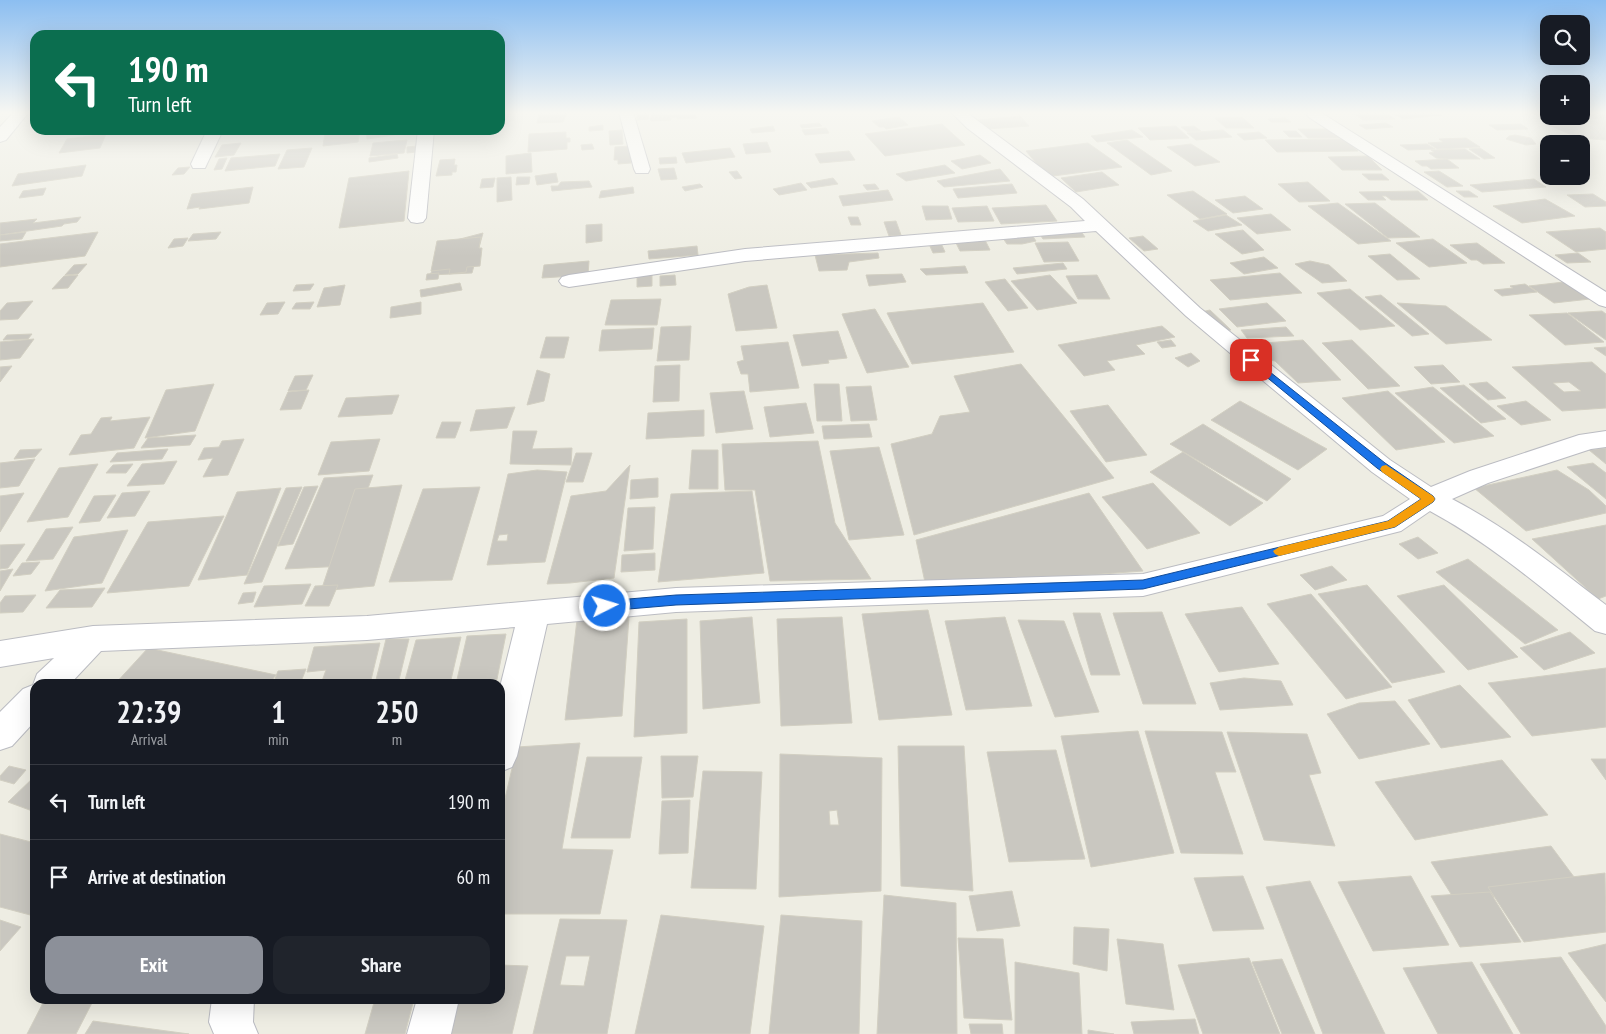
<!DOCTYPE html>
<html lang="en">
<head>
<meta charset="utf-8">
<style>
  body { margin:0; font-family:"PT Sans Narrow",sans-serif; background:#20242c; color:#f1f3f6; height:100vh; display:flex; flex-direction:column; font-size:19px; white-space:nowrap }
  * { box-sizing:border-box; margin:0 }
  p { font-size:16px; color:#9ea1a6 }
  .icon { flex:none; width:28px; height:28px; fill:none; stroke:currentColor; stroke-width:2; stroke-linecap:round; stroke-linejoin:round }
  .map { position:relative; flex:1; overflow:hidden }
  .panel { position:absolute; left:30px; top:679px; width:475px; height:325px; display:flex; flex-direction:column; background:#171b24; border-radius:15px; box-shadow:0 5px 20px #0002 }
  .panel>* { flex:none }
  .guide { position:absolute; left:30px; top:30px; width:475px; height:105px; border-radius:15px; box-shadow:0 5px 20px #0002; background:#0b6e4f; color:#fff; overflow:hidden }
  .controls { position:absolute; left:1540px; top:15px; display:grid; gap:10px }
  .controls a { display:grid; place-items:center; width:50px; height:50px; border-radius:10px; background:#171b24; box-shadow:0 5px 20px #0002; font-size:25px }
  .pin { position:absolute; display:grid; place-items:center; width:42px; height:42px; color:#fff; margin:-21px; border-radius:10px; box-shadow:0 2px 8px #0006 }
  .me { position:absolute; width:55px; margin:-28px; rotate:85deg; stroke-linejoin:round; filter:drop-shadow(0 0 4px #0008) }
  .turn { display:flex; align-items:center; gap:18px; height:105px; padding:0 15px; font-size:22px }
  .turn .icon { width:65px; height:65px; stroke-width:2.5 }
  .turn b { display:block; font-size:35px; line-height:42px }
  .eta { display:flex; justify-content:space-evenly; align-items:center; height:85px; text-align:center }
  .eta b { font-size:30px; font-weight:700; line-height:35px }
  .primary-button { display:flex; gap:10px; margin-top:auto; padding:10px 15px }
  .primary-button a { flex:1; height:58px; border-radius:15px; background:#8c9099; color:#fff; font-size:20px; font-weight:700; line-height:58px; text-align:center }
  .primary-button a+a { background:#20242c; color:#f1f3f6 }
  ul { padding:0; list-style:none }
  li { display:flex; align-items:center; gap:15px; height:75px; padding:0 15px; border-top:1px solid #363941 }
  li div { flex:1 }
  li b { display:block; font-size:19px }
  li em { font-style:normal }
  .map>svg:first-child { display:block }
</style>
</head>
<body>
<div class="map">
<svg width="1606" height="1034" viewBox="0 0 1606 1034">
  <rect width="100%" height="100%" fill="#eeede3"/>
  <g fill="#c9c7c0" stroke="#d2cfc2" fill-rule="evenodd">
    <polygon points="539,112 566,112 567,113 563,122 537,123"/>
    <polygon points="637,112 648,112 649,119 637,120"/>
    <polygon points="651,112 666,112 667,116 652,117"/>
    <polygon points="1352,112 1385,112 1395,119 1363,120"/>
    <polygon points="1390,112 1436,112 1442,115 1403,119"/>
    <polygon points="1581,112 1606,112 1606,140 1579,138 1546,124 1550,124 1541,118 1549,116 1581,116"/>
    <polygon points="694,114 697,118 677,119 677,117 671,118 671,120 651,121 650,117"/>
    <polygon points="1020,116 1029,126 987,129 978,120"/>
    <polygon points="899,117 908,125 886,129 884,127 879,127 872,121"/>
    <polygon points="1242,117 1254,128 1226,128 1215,118"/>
    <polygon points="1285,118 1291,122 1271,122 1268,119"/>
    <polygon points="819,123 822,126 802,128 800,125"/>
    <polygon points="1386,123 1393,127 1366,129 1359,125"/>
    <polygon points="942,124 965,145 885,156 865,134"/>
    <polygon points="1521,124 1528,129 1497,130 1489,125"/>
    <polygon points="603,125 603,130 589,131 589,127"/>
    <polygon points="773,126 775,131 752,133 750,129"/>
    <polygon points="1176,126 1189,138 1150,140 1138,128"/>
    <polygon points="1194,126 1201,131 1188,132 1181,127"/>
    <polygon points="826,128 829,133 805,135 802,130"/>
    <polygon points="1298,129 1330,129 1340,138 1308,138"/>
    <polygon points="348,130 360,130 358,142 323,146 325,133"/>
    <polygon points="366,130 414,130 414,132 367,139"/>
    <polygon points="622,130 623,144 610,145 609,131"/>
    <polygon points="1132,130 1143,137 1097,142 1091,136"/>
    <polygon points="1223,130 1232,137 1196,140 1187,133"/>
    <polygon points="1283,131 1296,131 1302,137 1289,137"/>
    <polygon points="566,132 566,138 570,138 570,142 567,142 567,149 528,152 529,134"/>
    <polygon points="1259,132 1267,138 1244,140 1237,134"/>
    <polygon points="106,134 100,148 59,153 67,139"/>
    <polygon points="1515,135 1531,138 1536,144 1526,145 1506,139 1509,136"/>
    <polygon points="1466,138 1480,147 1437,149 1428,143 1443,142 1439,139"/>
    <polygon points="1344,139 1358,151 1277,152 1265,140"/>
    <polygon points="407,140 404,153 370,156 373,143"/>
    <polygon points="1127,140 1172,171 1151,175 1107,143"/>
    <polygon points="767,142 771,152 746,154 743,144"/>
    <polygon points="241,143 234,155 215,157 222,145"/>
    <polygon points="1088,143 1122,167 1053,176 1041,169 1026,151"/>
    <polygon points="592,144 594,149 582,150 581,145"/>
    <polygon points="1191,144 1220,162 1195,166 1167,147"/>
    <polygon points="1427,144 1435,149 1408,150 1400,145"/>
    <polygon points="417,146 417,152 407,153 407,147"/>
    <polygon points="631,146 631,163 618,164 618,160 614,160 615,147"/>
    <polygon points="312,148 304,167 278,169 287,150"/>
    <polygon points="730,148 735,157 686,163 682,153"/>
    <polygon points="1480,148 1495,158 1484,159 1469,149"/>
    <polygon points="1465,149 1480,159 1445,159 1436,158 1429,153 1434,152 1431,150"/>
    <polygon points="849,151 855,160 820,163 815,154"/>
    <polygon points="531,153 532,172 506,174 506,156"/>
    <polygon points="280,154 275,166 225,171 231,158"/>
    <polygon points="397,154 398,158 369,162 369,158"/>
    <polygon points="980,155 991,163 962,169 951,161"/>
    <polygon points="1368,156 1382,170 1342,170 1328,157"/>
    <polygon points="676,157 677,163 660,164 659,158"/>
    <polygon points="227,158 222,169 214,170 219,159"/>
    <polygon points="455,159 454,165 457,165 456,172 452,172 452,175 436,176 440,160"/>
    <polygon points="1447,159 1459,168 1431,169 1427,166 1422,166 1415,161"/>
    <polygon points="86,165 82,176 12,186 18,174"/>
    <polygon points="945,165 955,173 906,181 896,174"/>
    <polygon points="190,167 184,174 172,175 178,168"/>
    <polygon points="674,168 677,179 661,180 658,169"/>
    <polygon points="1000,169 1010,181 944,187 937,181"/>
    <polygon points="409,171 404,221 339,228 349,178"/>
    <polygon points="737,171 742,178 735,179 729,172"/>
    <polygon points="1439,171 1463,186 1447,187 1424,172"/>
    <polygon points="1102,172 1119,185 1076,192 1061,178"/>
    <polygon points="556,173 558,182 537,185 535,176"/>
    <polygon points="1362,174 1382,174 1389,180 1369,180"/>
    <polygon points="511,177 512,200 497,202 497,178"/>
    <polygon points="517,177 530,177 529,184 516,185"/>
    <polygon points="495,178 493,187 480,188 482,179"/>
    <polygon points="833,178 838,184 811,188 806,183"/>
    <polygon points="1534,179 1546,187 1482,192 1470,185"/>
    <polygon points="589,181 592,187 552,191 551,186 558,186 561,182"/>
    <polygon points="1308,182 1330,201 1299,202 1278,184"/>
    <polygon points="801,183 807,190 779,195 773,189"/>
    <polygon points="700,184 703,187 685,191 682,187"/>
    <polygon points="875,184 879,189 867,190 863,185"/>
    <polygon points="1012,184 1017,193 958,198 953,189"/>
    <polygon points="253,187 249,203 199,209 200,207 187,209 192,194"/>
    <polygon points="633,187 634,193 599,198 601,191"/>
    <polygon points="46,188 43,195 19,198 23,191"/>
    <polygon points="888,190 893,200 843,206 839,196"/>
    <polygon points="1193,191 1227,214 1200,219 1167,195"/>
    <polygon points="1418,191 1428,200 1391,200 1386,196 1382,196 1386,200 1368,200 1359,192"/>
    <polygon points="1456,191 1469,191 1478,197 1464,197"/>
    <polygon points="1593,194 1606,202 1606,206 1585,207 1567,195"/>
    <polygon points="1245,196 1263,209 1233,213 1215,200"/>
    <polygon points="1545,199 1575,216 1522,223 1493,206"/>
    <polygon points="1338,203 1391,241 1358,244 1308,206"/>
    <polygon points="1375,203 1420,237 1388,238 1345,204"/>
    <polygon points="1046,205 1057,221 1001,224 992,208"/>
    <polygon points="922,206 948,206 952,219 926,220"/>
    <polygon points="987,206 994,221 958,222 952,208"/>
    <polygon points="1271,214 1291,230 1257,234 1237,218"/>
    <polygon points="1226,215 1242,225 1208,231 1193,221"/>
    <polygon points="81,217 77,222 64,224 62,226 0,235 0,223 37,219 33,223"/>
    <polygon points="848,217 858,217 861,225 851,225"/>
    <polygon points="896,221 901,235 889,236 884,222"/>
    <polygon points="602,224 602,241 586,243 586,225"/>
    <polygon points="1600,228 1606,232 1606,249 1576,252 1546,232"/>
    <polygon points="1080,230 1085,237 1043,239 1039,233"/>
    <polygon points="1243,230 1264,250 1242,254 1215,234"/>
    <polygon points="26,232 22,239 0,241 0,235"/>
    <polygon points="98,232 85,256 0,267 0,244"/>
    <polygon points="221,232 216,239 188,241 193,234"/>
    <polygon points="483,233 472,273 430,275 445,243"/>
    <polygon points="1032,235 1036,241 1022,244 1007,244 1002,237"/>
    <polygon points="1143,236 1158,249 1144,251 1129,238"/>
    <polygon points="481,237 479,248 482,248 480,266 467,267 466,272 449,274 450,269 431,271 437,241"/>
    <polygon points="188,238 183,246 168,248 174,239"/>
    <polygon points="1433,239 1467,263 1429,267 1396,243"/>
    <polygon points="985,240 990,250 960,251 955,241"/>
    <polygon points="1068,242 1079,261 1044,262 1035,243"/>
    <polygon points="941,243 945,252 933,253 929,244"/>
    <polygon points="1477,243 1505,263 1483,264 1477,260 1471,260 1450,245"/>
    <polygon points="697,246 698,255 649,259 648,251"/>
    <polygon points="878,253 879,258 849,262 847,270 819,271 815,255"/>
    <polygon points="1578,253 1591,262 1567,263 1555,255"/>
    <polygon points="1390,254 1420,279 1397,280 1368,256"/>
    <polygon points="1264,257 1278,268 1244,274 1230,263"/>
    <polygon points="589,261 588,275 542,278 544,265"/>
    <polygon points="1310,261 1329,265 1347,281 1322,283 1295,264"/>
    <polygon points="1063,263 1067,269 1017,274 1013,268"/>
    <polygon points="87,264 78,274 65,275 74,265"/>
    <polygon points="965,266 968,273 926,275 920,269"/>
    <polygon points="439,273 438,279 426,280 427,274"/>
    <polygon points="1280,273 1302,293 1230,300 1210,280"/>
    <polygon points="902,274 906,282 869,286 866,275"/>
    <polygon points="78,275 68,288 52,289 64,276"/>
    <polygon points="637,275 652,275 652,286 637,287"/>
    <polygon points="675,275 676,285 660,286 660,276"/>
    <polygon points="1050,275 1077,303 1037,310 1011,281"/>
    <polygon points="1097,275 1110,299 1078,299 1066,276"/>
    <polygon points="1005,279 1028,308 1008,311 985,282"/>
    <polygon points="1564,282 1590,299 1554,303 1529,286"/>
    <polygon points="460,283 462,290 421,297 420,290"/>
    <polygon points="314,284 310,290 293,291 296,285"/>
    <polygon points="1525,284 1537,292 1502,296 1494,290 1513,288 1510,286"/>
    <polygon points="345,285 340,305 317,307 324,288"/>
    <polygon points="767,285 777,328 736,331 728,294 749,287"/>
    <polygon points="1350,289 1395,326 1360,330 1317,293"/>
    <polygon points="1381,295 1429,334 1412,336 1365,297"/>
    <polygon points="661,299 657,325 605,325 611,300"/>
    <polygon points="33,301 18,319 0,320 0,311 7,303"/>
    <polygon points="285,302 278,314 260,315 267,303"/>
    <polygon points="314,302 310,309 292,309 296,303"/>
    <polygon points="421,302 421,314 390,318 391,307"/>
    <polygon points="983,303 1014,352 912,364 887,313"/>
    <polygon points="1267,303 1286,321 1237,327 1219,309"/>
    <polygon points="1397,303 1446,306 1492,340 1446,344"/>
    <polygon points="875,309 909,367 867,373 842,314"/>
    <polygon points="1210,310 1231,330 1222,331 1201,312"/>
    <polygon points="1602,311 1606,314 1606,340 1568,313"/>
    <polygon points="1567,313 1604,342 1565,345 1529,315"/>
    <polygon points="691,326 689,360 657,361 661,327"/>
    <polygon points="1162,326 1175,337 1136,345 1145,354 1107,361 1115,370 1084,376 1058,345"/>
    <polygon points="1286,327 1294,336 1247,338 1241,330"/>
    <polygon points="654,328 652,349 599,351 602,330"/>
    <polygon points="838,331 847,358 828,360 829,363 802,366 793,335"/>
    <polygon points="32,334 28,339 3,340 7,335"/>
    <polygon points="546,337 569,337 564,358 540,358"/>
    <polygon points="34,339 20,358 0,360 0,342"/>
    <polygon points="1171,340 1176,346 1162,348 1157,342"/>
    <polygon points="1303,340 1341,380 1298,383 1275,361 1264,359 1252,344"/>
    <polygon points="1352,340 1400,386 1368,389 1322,343"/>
    <polygon points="788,342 799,388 750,392 748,374 741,374 737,362 744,360 741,346"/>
    <polygon points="1606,347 1606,356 1594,348"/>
    <polygon points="1191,353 1200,361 1188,367 1175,358"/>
    <path d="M1592 362 1606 374V408L1562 411 1512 367ZM1569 382 1581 391 1564 392 1553 383Z"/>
    <polygon points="1021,364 1114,478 914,535 891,444 932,434 940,416 970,412 954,376"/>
    <polygon points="680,365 679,401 653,402 655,366"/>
    <polygon points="1443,365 1460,382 1431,384 1414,367"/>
    <polygon points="12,366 0,382 0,367"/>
    <polygon points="537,370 550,374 544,401 527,405"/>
    <polygon points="313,375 306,390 288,391 295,376"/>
    <polygon points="1487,382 1506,398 1488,400 1469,384"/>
    <polygon points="214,384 195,431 145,438 166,390"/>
    <polygon points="814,384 839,384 842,421 817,421"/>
    <polygon points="1464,385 1506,419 1481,423 1440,388"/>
    <polygon points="871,386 877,420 851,421 846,387"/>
    <polygon points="1433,387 1494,436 1454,443 1395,393"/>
    <polygon points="309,390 301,409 280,410 288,392"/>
    <polygon points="744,391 753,429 716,433 710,393"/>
    <polygon points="1388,391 1445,442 1396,450 1342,398"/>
    <polygon points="399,395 392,414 338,417 346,398"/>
    <polygon points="1240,401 1327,449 1298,470 1211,420"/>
    <polygon points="1526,401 1551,420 1521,425 1497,406"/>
    <polygon points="806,403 814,433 770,437 764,407"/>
    <polygon points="1108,405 1147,455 1106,462 1070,411"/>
    <polygon points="515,407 507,428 470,431 476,410"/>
    <polygon points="704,410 704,436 646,439 648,413"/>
    <polygon points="112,417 110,421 150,417 134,448 69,455 81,435 91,434 101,418"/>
    <polygon points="442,422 461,422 455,438 436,438"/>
    <polygon points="869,424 872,437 824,439 822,426"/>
    <polygon points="1203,424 1291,479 1267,501 1170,444"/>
    <polygon points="513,431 537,431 532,449 572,448 571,465 510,464"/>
    <polygon points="196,435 190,445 141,448 148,438"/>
    <polygon points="244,439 228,475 203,477 213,458 198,460 204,448 219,447 222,441"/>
    <polygon points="380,439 369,471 318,475 331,442"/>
    <polygon points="818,441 835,523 871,579 770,581 755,490 725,490 722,444"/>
    <polygon points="879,447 904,535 849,540 830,451"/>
    <polygon points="1606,448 1606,464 1589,450"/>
    <polygon points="42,449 35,457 14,459 20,450"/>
    <polygon points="168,449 162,459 110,462 117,453"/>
    <polygon points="692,450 718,450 718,489 689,489"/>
    <polygon points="1183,452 1263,503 1230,526 1150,472"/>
    <polygon points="576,453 592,453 583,482 566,482"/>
    <polygon points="35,459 19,486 0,488 0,463"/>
    <polygon points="177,461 164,484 127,486 142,464"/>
    <polygon points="1593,463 1606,473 1606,499 1567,467"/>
    <polygon points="98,464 68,517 27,522 59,468"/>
    <polygon points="133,464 126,473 106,473 113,465"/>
    <polygon points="630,465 614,578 570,583 547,584 571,496 606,491"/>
    <path d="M537 470 567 472 545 562 487 565 508 474ZM508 534 507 541H497L499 535Z"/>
    <polygon points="1557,470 1589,490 1606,506 1606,513 1526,531 1474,488"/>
    <polygon points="373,475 349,539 355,539 345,566 285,569 324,478"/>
    <polygon points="658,478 658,497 630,499 631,480"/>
    <polygon points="1153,483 1200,533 1147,549 1102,497"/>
    <polygon points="402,485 374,586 321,591 355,489"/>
    <polygon points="318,486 293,544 278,546 304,487"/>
    <polygon points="302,487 262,582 244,584 286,488"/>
    <polygon points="480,487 452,580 389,582 423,489"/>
    <polygon points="281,488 247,575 198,580 237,492"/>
    <polygon points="150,491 135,516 107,518 122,493"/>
    <polygon points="752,491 764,573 658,582 671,494"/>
    <polygon points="24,493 0,532 0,496"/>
    <polygon points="1089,493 1143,571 926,587 916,540"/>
    <polygon points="116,495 100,521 79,523 94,496"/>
    <polygon points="655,507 653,549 624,551 628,508"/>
    <polygon points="224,516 189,586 107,593 148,522"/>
    <polygon points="1606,525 1606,596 1598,599 1532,539"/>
    <polygon points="73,527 53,559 26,561 46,529"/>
    <polygon points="128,530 102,583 45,591 74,537"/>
    <polygon points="1418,537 1438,553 1418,559 1399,544"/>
    <polygon points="25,544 8,568 0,569 0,545"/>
    <polygon points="655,553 655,570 621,572 622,555"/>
    <polygon points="1468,559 1558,630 1525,644 1436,572"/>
    <polygon points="40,562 31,574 13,576 22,563"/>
    <polygon points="1332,566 1347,580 1315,590 1300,575"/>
    <polygon points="13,569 0,591 0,571"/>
    <polygon points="311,584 302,604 254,607 264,586"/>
    <polygon points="338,585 329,606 305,606 315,586"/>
    <polygon points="1367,585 1445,672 1392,683 1318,594"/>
    <polygon points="1444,585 1518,657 1468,670 1397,596"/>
    <polygon points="105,588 92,607 46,608 60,590"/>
    <polygon points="256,592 253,602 238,604 243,593"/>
    <polygon points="1311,594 1392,687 1346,699 1267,604"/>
    <polygon points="36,595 23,612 0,613 0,603 5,596"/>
    <polygon points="1242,607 1279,664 1219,672 1185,614"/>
    <polygon points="928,610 952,715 879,720 862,614"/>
    <polygon points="1162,612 1196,704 1143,704 1113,613"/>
    <polygon points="1073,613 1100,613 1120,675 1091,675"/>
    <polygon points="629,617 622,716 565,720 577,620"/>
    <polygon points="752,617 760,703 703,709 700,621"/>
    <polygon points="842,617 852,723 781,726 777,619"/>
    <polygon points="1005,617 1032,706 966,710 945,621"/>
    <polygon points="687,619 687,733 634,737 639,622"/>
    <polygon points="1018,620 1064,621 1099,712 1055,717"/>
    <polygon points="1570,632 1595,653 1544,670 1520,648"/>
    <polygon points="506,634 496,684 456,684 467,636"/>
    <polygon points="461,637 450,684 404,684 416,640"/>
    <polygon points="386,639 409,639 398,684 375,684"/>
    <polygon points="380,643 370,684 321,684 326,670 307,672 314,647"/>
    <polygon points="148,648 276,675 269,684 115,684"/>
    <polygon points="1606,668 1606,727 1532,736 1488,683"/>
    <polygon points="306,669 300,684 273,684 278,671"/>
    <polygon points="1244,678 1281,681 1293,705 1220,710 1210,683"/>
    <polygon points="1460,685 1511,737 1441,748 1408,700"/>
    <polygon points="1395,701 1430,744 1359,759 1327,714 1359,703"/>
    <polygon points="1138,731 1174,853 1091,867 1061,736"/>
    <polygon points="1145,731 1222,732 1236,772 1215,772 1243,854 1181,853"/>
    <polygon points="1227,732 1307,734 1321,773 1309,775 1335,846 1264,840"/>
    <polygon points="580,743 562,849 613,850 600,914 500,914 500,820 517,747"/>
    <polygon points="898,746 964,746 973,891 901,886"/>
    <polygon points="1056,750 1085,859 1009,862 987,752"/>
    <path d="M780 754 882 758 881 891 779 897ZM837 810 839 825H830L829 811Z"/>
    <polygon points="661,756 698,756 693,797 662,798"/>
    <polygon points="587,757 642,757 630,838 571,838"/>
    <polygon points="1591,759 1606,759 1606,780"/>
    <polygon points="1502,760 1548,815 1415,840 1375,782"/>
    <polygon points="9,766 26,770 14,784 0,780 0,776"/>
    <polygon points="703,771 762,772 756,889 691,888"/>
    <polygon points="35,776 35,812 8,802"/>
    <polygon points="690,800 688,853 659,854 662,801"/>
    <polygon points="0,834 35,843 34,916 0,907"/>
    <polygon points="1551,846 1580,885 1456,902 1431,862"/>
    <polygon points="1605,873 1606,932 1524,942 1488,887"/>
    <polygon points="1243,876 1264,929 1213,931 1194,878"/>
    <polygon points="1411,876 1449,945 1373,951 1338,882"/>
    <polygon points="1310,881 1385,1034 1323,1034 1266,887"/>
    <polygon points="1012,891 1020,926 977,931 969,896"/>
    <polygon points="1490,892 1521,942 1460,947 1431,896"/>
    <polygon points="884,895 956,903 957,1034 877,1034"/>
    <polygon points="661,915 764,926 750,1034 635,1034"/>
    <polygon points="781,915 862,921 859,1034 769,1034"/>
    <path d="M560 919 627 920 607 1034H533ZM566 956H590L584 986 560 985Z"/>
    <polygon points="0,920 21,927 0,951"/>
    <polygon points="1074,927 1109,929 1107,971 1073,964"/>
    <polygon points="958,938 1003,939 1012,1020 964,1018"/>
    <polygon points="1117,939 1163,944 1174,1010 1126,1004"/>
    <polygon points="1606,944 1606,1002 1568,953"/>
    <polygon points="1561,957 1606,1026 1606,1034 1521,1034 1480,964"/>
    <polygon points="1249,958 1280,1034 1203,1034 1178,965"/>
    <polygon points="1282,959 1315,1034 1282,1034 1252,962"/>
    <polygon points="1015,962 1079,973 1082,1034 1015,1034"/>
    <polygon points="1472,962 1513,1034 1438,1034 1403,968"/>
    <polygon points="500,965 528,966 512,1034 447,1034 458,999 500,999"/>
    <polygon points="45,999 94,999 76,1034 27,1034"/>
    <polygon points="375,999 414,999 405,1034 365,1034"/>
    <polygon points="1195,1019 1199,1034 1134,1034 1131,1022"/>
    <polygon points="93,1021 189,1034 85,1034"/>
    <polygon points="969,1024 1002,1024 1003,1034 971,1034"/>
    <polygon points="1088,1030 1114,1034 1088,1034"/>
  </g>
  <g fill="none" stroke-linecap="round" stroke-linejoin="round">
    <g stroke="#bbbcc2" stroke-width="2">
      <g id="minor">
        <polygon points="14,112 29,112 6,140 0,142 0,127"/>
        <polygon points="619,112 633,112 650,169 648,173 636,173 634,169"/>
        <path d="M951 112H966L1083 199 1200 308 1390 460 1431 487 1470 471 1579 435 1606 431V447L1591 449 1488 483 1452 499C1508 528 1556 567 1606 605V634L1595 631C1542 588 1491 544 1430 511L1401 531 1143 596 676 612 547 624 517 756 512 767 500 772V687L515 627 367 640 101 651 70 684H35V721L12 746 0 750V712L23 689 33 685 37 674 54 658 0 667V641L93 626 367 616 676 588 1143 574 1383 516 1410 499 1372 472 1186 316 1096 231 745 261 569 287 562 285 559 281 562 277 569 275 745 249 1085 221 1071 207 967 128Z"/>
        <polygon points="1310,112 1320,112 1606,292 1606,307 1599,305 1310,118 1307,115"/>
        <polygon points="207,130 223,130 205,168 193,168 191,164"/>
        <polygon points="418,130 434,130 426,218 423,222 417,223 411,222 408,218"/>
        <polygon points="212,999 254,999 253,1022 258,1034 214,1034 209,1022"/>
        <polygon points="417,999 459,999 451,1034 407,1034"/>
      </g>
    </g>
    <use href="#minor" fill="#fff" fill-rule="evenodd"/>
  </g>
  <linearGradient id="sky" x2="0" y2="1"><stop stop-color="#8cbef1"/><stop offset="0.44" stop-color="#f7f7f2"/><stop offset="1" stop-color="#f7f7f2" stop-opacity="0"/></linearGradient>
  <rect width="1606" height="256" fill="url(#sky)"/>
  <polygon fill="#1a73e8" stroke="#114b97" points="1251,357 1385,463 1433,496 1435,499 1433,502 1395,527 1143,589 676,605 605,611 600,609 598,606 600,603 605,601 676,595 1143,580 1388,521 1421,499 1377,468 1247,361 1246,360"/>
  <polygon fill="#f59e0b" points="1386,465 1433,496 1435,499 1433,502 1395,527 1279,556 1275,554 1273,551 1279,547 1388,521 1421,499 1382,472 1380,469 1382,466"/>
</svg>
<div class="controls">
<a><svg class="icon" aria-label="search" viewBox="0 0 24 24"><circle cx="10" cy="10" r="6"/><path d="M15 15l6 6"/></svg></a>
<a>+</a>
<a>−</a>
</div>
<div class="pin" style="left:1251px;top:360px;background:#d93025"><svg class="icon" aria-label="arrive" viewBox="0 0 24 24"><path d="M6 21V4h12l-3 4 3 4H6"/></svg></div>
<svg class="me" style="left:605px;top:606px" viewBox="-20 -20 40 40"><circle r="17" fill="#1a73e8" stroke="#fff" stroke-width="3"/><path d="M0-11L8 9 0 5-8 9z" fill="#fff"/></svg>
<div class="guide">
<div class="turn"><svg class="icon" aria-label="left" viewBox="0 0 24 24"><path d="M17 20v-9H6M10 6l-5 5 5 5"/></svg><div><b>190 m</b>Turn left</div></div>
</div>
<section class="panel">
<div class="eta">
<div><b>22:39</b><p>Arrival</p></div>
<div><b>1</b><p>min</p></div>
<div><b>250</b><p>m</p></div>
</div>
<ul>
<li><svg class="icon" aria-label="left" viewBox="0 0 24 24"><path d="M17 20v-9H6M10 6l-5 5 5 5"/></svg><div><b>Turn left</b></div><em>190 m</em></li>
<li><svg class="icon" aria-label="arrive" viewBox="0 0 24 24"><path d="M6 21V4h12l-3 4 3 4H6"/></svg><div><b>Arrive at destination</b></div><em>60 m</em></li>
</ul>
<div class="primary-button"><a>Exit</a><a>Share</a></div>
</section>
</div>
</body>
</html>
